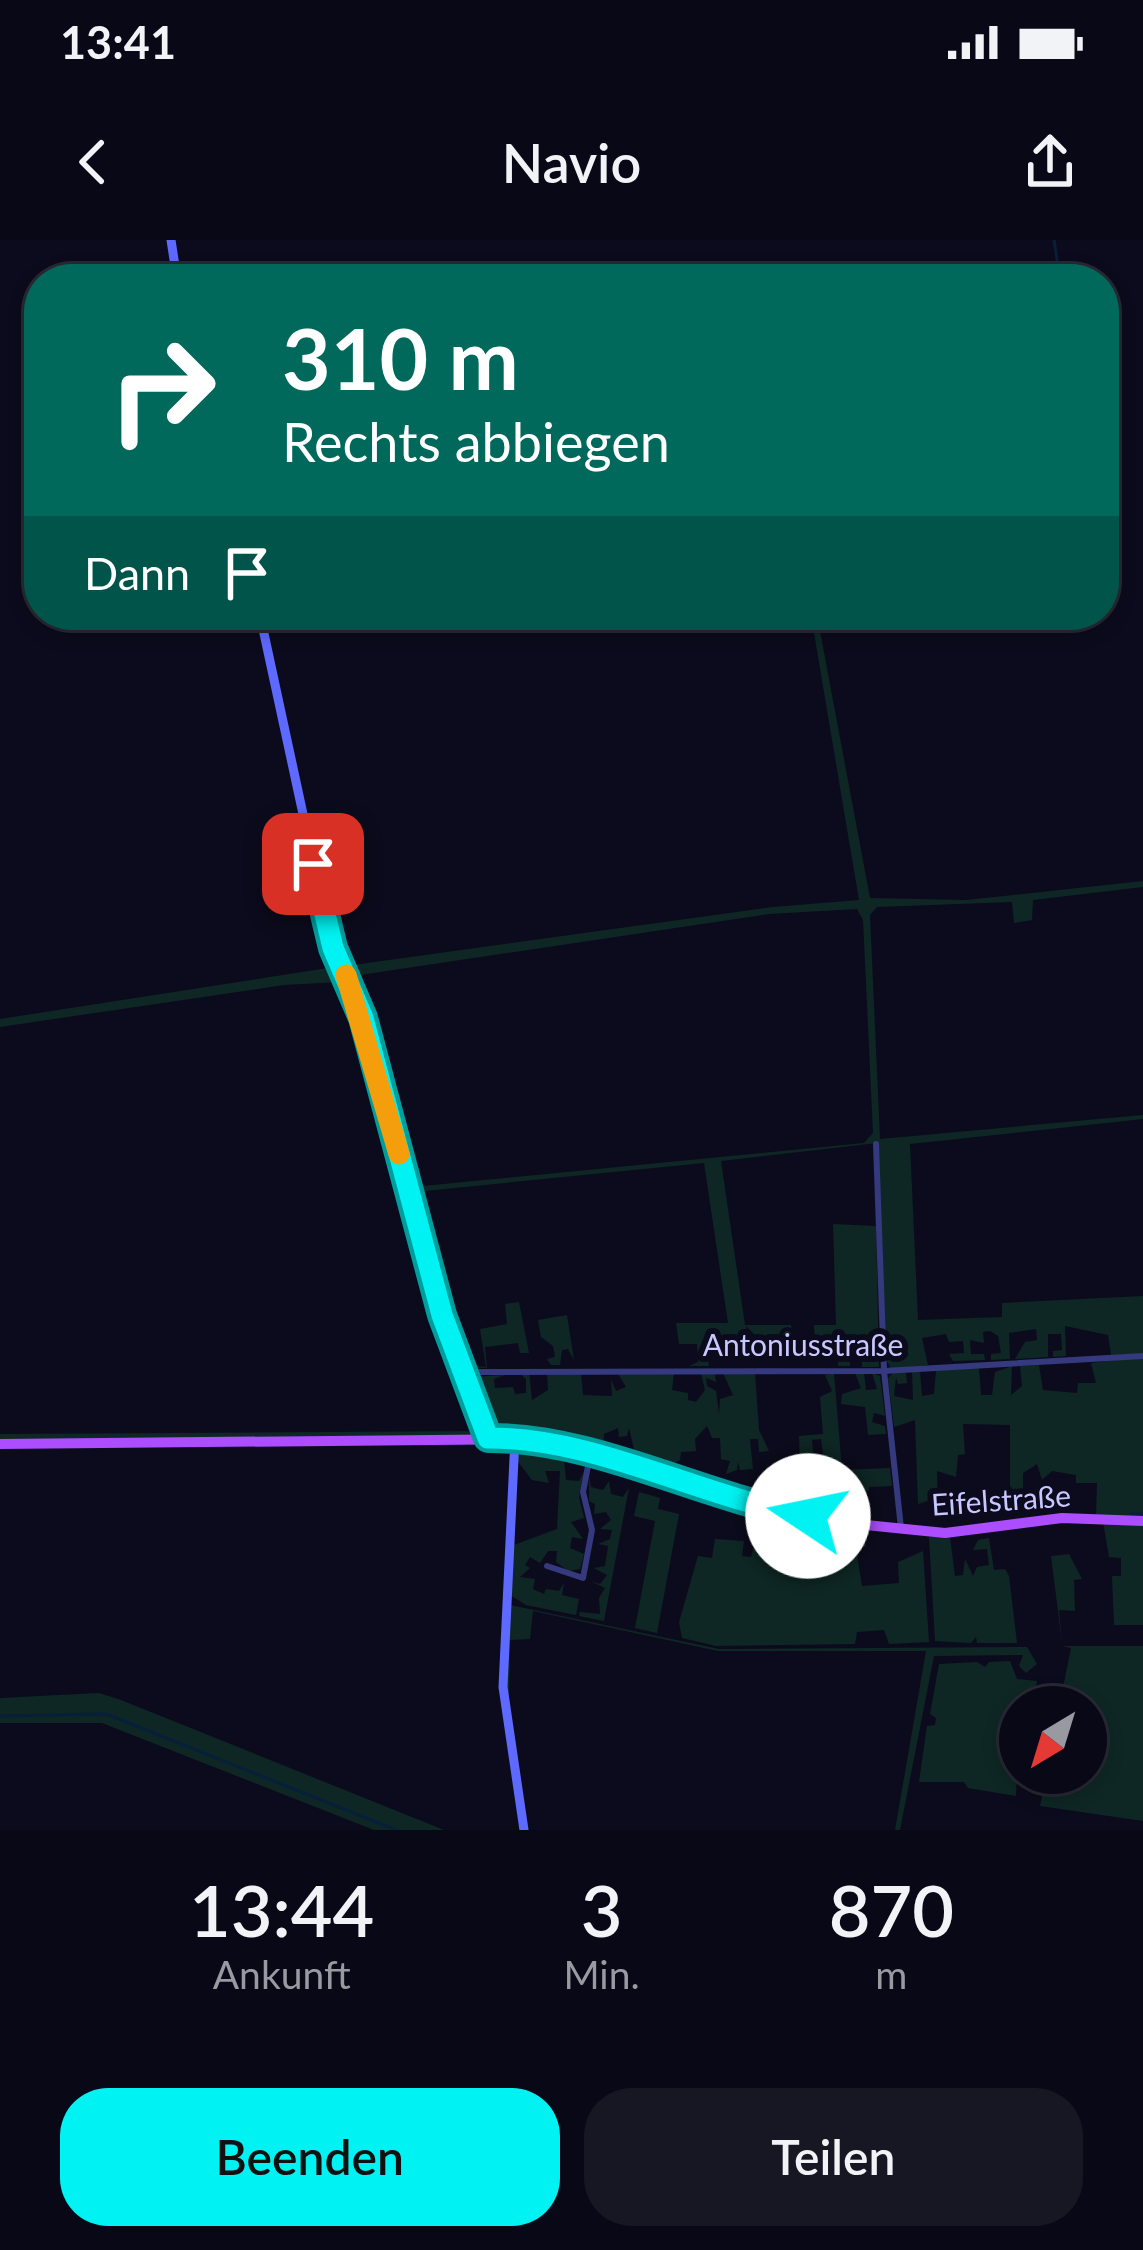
<!DOCTYPE html>
<html lang="de">
<head>
<meta charset="utf-8">
<style>
  body { margin:0; font-family:Lato,sans-serif; background:#171623; color:#f1f3f6; height:100vh; display:flex; flex-direction:column; font-size:45px; white-space:nowrap }
  * { box-sizing:border-box; margin:0 }
  p { font-size:39px; color:#999aa1 }
  .icon { flex:none; width:66px; height:66px; fill:none; stroke:currentColor; stroke-width:2; stroke-linecap:round; stroke-linejoin:round }
  .map { position:relative; height:1590px; overflow:hidden }
  .panel { display:flex; flex-direction:column; background:#090816; flex:1 }
  .panel>* { flex:none }
  .hud { position:absolute; left:24px; top:24px; width:1095px; height:366px; border-radius:48px; box-shadow:0 6px 18px #0003,0 0 0 3px #292935; background:#00695c; color:#fff; overflow:hidden }
  .needle { width:78px; rotate:218deg }
  .fabs { position:absolute; left:999px; top:1446px; display:grid; gap:24px }
  .fabs a { display:grid; place-items:center; width:108px; height:108px; border-radius:50%; background:#090816; box-shadow:0 6px 18px #0003,0 0 0 3px #292935; font-size:60px }
  .pin { position:absolute; display:grid; place-items:center; width:102px; height:102px; color:#fff; margin:-51px; border-radius:24px; box-shadow:0 6px 18px #0006 }
  .me { position:absolute; width:132px; margin:-66px; rotate:281deg; stroke-linejoin:round; filter:drop-shadow(0 0 9px #0008) }
  .turn { display:flex; align-items:center; gap:42px; height:252px; padding:0 60px; font-size:54px }
  .turn .icon { width:156px; height:156px; stroke-width:2.5 }
  .turn b { display:block; font-size:84px; line-height:102px }
  .then { display:flex; align-items:center; height:114px; padding:0 60px; background:#0003; gap:24px; font-size:45px }
  .eta { display:flex; justify-content:space-evenly; align-items:center; height:204px; text-align:center }
  .eta b { font-size:72px; font-weight:600; line-height:84px }
  .cta { display:flex; gap:24px; margin-top:auto; padding:24px 60px }
  .cta a { flex:1; height:138px; border-radius:48px; background:#00f2f2; color:#111; font-size:48px; font-weight:600; line-height:138px; text-align:center }
  .cta a+a { background:#171623; color:#f1f3f6 }
  .status { display:flex; justify-content:space-between; align-items:center; height:84px; padding:0 60px; background:#090816; direction:ltr }
  .status svg { height:33px; fill:currentColor }
  header { display:flex; justify-content:space-between; align-items:center; height:156px; padding:0 60px; background:#090816; font-size:54px; font-weight:600 }
  .map>svg:first-child { display:block }
</style>
</head>
<body>
<div class="status"><b>13:41</b><svg viewBox="0 0 49 12"><path d="M0 12V9h3v3zM5 12V6h3v6zM10 12V3h3v9zM15 12V0h3v12zM26 1h20v11H26zM47 4h2v5h-2z"/></svg></div>
<header><svg class="icon" aria-label="back" viewBox="0 0 24 24"><path d="M15 5l-7 7 7 7"/></svg>Navio<svg class="icon" aria-label="share" viewBox="0 0 24 24"><path d="M12 15V3M7 8l5-5 5 5M5 13v7h14v-7"/></svg></header>
<div class="map">
<svg width="1143" height="1590" viewBox="0 0 1143 1590">
  <rect width="100%" height="100%" fill="#0c0b1d"/>
  <g fill="#0e2724" fill-rule="evenodd">
    <polygon points="256,375 336,722 333,733 352,754 474,1173 443,1094 360,782 339,742 284,745 0,787 0,779 334,727"/>
    <path d="M262 375 329 676 340 713 353 725 773 667 859 660 811 375H817L870 658 966 660 1143 641V647L1033 660 1032 680 1014 683 1012 662 877 667 870 675 880 899 1143 875V879L910 904 918 1080 1002 1077V1063L1143 1056V1114L1111 1115 1108 1095 1065 1086 1066 1116 1053 1117V1111L1062 1110 1061 1094H1048V1117L1015 1119 1025 1102 1037 1100 1036 1089 1009 1093 1010 1119 991 1120V1114L1001 1113 998 1096 990 1091 983 1092 984 1103 970 1100 971 1114H984L985 1120 953 1121 949 1114 964 1113 963 1101 949 1102 946 1094 922 1098 928 1125 891 1129 886 1119 877 903 721 921 745 1085H791L793 1107 783 1100H760L746 1086 748 1104 736 1106 733 1095 727 1109H718L716 1100 705 1102 709 1126H689L698 1122 697 1104H679L676 1083H728L704 923 414 952 447 1078 468 1125 486 1127 480 1089 507 1084 505 1064 519 1062 529 1113H520L518 1103 485 1107 487 1128 465 1127 444 1075 354 732 339 717 330 687ZM857 669 863 680 873 893 864 903 413 947 353 736 769 674Z"/>
    <polygon points="833,984 876,986 879,1127 862,1127 862,1109 850,1109 850,1126 838,1126 837,1103 815,1109 814,1085 836,1085"/>
    <polygon points="567,1075 574,1120 568,1109 562,1110 560,1125 551,1125 547,1119 555,1117 553,1106 541,1097 538,1080"/>
    <polygon points="1143,1117 1143,1277 1096,1275 1097,1243 1076,1243 1076,1235 1052,1231 1042,1240 1037,1224 1023,1233 1023,1256 1010,1256 1010,1185 963,1184 965,1214 958,1215 956,1237 937,1231 938,1267 927,1261 918,1264 915,1180 894,1187 888,1138 893,1133 906,1132 907,1143 898,1144 896,1137 894,1156 913,1160 912,1132 920,1131 922,1156 934,1154 936,1130 979,1128 981,1155 992,1155 995,1132 1012,1126 1011,1155 1022,1146 1020,1126 1039,1125 1043,1150 1077,1153 1078,1143 1096,1143 1091,1123"/>
    <polygon points="518,1132 529,1132 532,1160 548,1150 547,1132 581,1132 583,1155 612,1156 611,1139 616,1151 626,1147 617,1132 674,1133 672,1150 688,1153 688,1160 696,1162 705,1150 701,1133 715,1133 716,1142 706,1138 707,1146 716,1151 719,1174 720,1159 733,1155 723,1133 755,1133 759,1190 769,1211 759,1212 758,1199 750,1199 753,1229 740,1230 738,1222 737,1230 726,1234 730,1221 721,1219 720,1198 712,1198 707,1186 695,1199 696,1211 681,1212 680,1220 673,1224 663,1218 660,1228 667,1234 637,1222 629,1188 627,1196 619,1197 618,1188 604,1194 603,1214 550,1196 496,1194 488,1186 469,1137 505,1135 494,1139 495,1148 513,1147 515,1154 526,1153 526,1139"/>
    <polygon points="834,1133 842,1230 890,1228 892,1246 869,1247 869,1251 843,1246 839,1233 826,1235 821,1199 812,1200 815,1231 800,1228 799,1196 823,1194 820,1157 832,1151 825,1135"/>
    <polygon points="855,1133 864,1133 866,1150 877,1149 872,1133 880,1136 885,1176 874,1173 872,1182 885,1186 886,1194 868,1195 865,1167 841,1164 842,1154 861,1148"/>
    <polygon points="475,1177 481,1188 477,1195 0,1200 0,1194 479,1191"/>
    <polygon points="520,1203 563,1210 566,1240 579,1241 584,1231 579,1257 584,1278 571,1282 583,1299 572,1297 570,1308 584,1314 580,1329 568,1331 556,1322 557,1311 548,1311 540,1323 530,1317 525,1325 530,1328 520,1337 535,1339 533,1349 544,1354 546,1349 559,1351 564,1343 562,1355 579,1359 576,1375 526,1365 510,1355 511,1306 557,1289 560,1231 545,1231 549,1243 532,1240 516,1219"/>
    <polygon points="589,1237 591,1247 603,1250 609,1241 611,1254 623,1257 629,1248 604,1381 579,1376 580,1372 600,1374 599,1358 605,1348 592,1342 600,1344 607,1335 594,1328 605,1326 608,1306 598,1304 610,1299 612,1290 600,1289 611,1280 606,1272 594,1274 595,1264 589,1261"/>
    <polygon points="639,1252 660,1258 658,1269 679,1274 657,1393 635,1388 655,1281 634,1276"/>
    <polygon points="799,1279 814,1282 808,1316 826,1312 826,1297 816,1298 820,1283 831,1287 831,1321 834,1316 844,1321 849,1300 834,1301 836,1288 865,1290 866,1307 856,1308 862,1346 899,1343 898,1322 923,1311 929,1402 889,1404 884,1390 857,1392 855,1404 716,1406 682,1398 679,1382 698,1316 712,1318 715,1299 744,1301 742,1316 751,1317 758,1291 768,1325 785,1327 787,1313 795,1313"/>
    <polygon points="1103,1282 1143,1285 1143,1385 1114,1385 1112,1336 1121,1336 1121,1318 1109,1317"/>
    <polygon points="929,1297 950,1297 955,1336 963,1335 965,1319 973,1336 977,1327 989,1325 987,1309 973,1310 978,1300 989,1298 994,1330 1005,1329 1009,1336 1017,1403 977,1403 976,1397 971,1403 935,1401"/>
    <polygon points="1069,1314 1082,1339 1074,1340 1075,1371 1059,1370 1062,1403 1051,1316"/>
    <polygon points="510,1365 719,1409 1027,1407 1037,1424 1026,1433 1019,1426 1023,1415 934,1416 900,1590 895,1590 926,1411 718,1411 533,1371 530,1399 510,1400 509,1471 526,1590 505,1461"/>
    <polygon points="1062,1406 1143,1406 1143,1581 1040,1566 1047,1533 1086,1533 1086,1467 1059,1467 1071,1408"/>
    <polygon points="1010,1421 1017,1439 1037,1441 1032,1467 1020,1467 1016,1556 968,1548 964,1542 919,1542 927,1486 935,1485 936,1478 930,1474 939,1424 977,1422 985,1427 989,1422"/>
    <polygon points="99,1453 121,1460 444,1590 374,1590 102,1483 0,1483 0,1458"/>
  </g>
  <g fill="none" stroke-linecap="round" stroke-linejoin="round">
    <g stroke="#071f3a" stroke-width="3">
      <polyline points="1054,0 1060,39"/>
      <polyline points="1131,1274 1143,1274"/>
      <polyline points="0,1476 106,1474 396,1590"/>
    </g>
    <g stroke="#35397e" stroke-width="6">
      <polyline points="876,904 884,1131 901,1288"/>
      <polyline points="463,1132 884,1131 1143,1116"/>
      <polyline points="547,1326 583,1338 592,1290 583,1252 590,1216"/>
    </g>
    <g stroke="#5e6aff" stroke-width="9">
      <polyline points="171,0 177,39"/>
      <polyline points="260,375 330,699 363,778 442,1075 488,1198"/>
      <polyline points="515,1198 503,1447 524,1590"/>
    </g>
    <polyline stroke="#ac4eff" stroke-width="10" points="0,1204 537,1199 727,1259 856,1284 945,1293 1062,1278 1143,1281"/>
  </g>
  <g fill="none" stroke-linecap="round" stroke-linejoin="round">
    <g stroke="#009d9d" stroke-width="30">
      <path id="route" d="M313 624 333 708 363 778 442 1075 488 1198C595 1197 700 1257 808 1276"/>
    </g>
    <use href="#route" stroke="#00f2f2" stroke-width="21"/>
    <polyline stroke="#f59e0b" stroke-width="21" points="346,735 399,914"/>
  </g>
  <g text-anchor="middle" stroke-width="12" stroke-linejoin="round" paint-order="stroke">
    <g font-size="30" fill="#c8c7ff" stroke="#0c0b1d">
      <text x="803" y="1116">Antoniusstraße</text>
      <text transform="translate(1001 1261) rotate(-4)" y="10">Eifelstraße</text>
    </g>
  </g>
</svg>
<div class="fabs">
<a><svg class="needle" viewBox="-14 -14 28 28"><path d="M0-13l5 13h-10z" fill="#e53935"/><path d="M0 13l5-13h-10z" fill="#999aa1"/></svg></a>
</div>
<div class="pin" style="left:313px;top:624px;background:#d93025"><svg class="icon" aria-label="arrive" viewBox="0 0 24 24"><path d="M6 21V4h12l-3 4 3 4H6"/></svg></div>
<svg class="me" style="left:808px;top:1276px" viewBox="-20 -20 40 40"><circle r="19" fill="#fff"/><path d="M0-13L10 11 0 6-10 11z" fill="#00f2f2"/></svg>
<div class="hud">
<div class="turn"><svg class="icon" aria-label="right" viewBox="0 0 24 24"><path d="M7 20v-9h11M14 6l5 5-5 5"/></svg><div><b>310 m</b>Rechts abbiegen</div></div>
<div class="then">Dann<svg class="icon" aria-label="arrive" viewBox="0 0 24 24"><path d="M6 21V4h12l-3 4 3 4H6"/></svg></div>
</div>
</div>
<section class="panel">
<div class="eta">
<div><b>13:44</b><p>Ankunft</p></div>
<div><b>3</b><p>Min.</p></div>
<div><b>870</b><p>m</p></div>
</div>
<div class="cta"><a>Beenden</a><a>Teilen</a></div>
</section>
</body>
</html>
